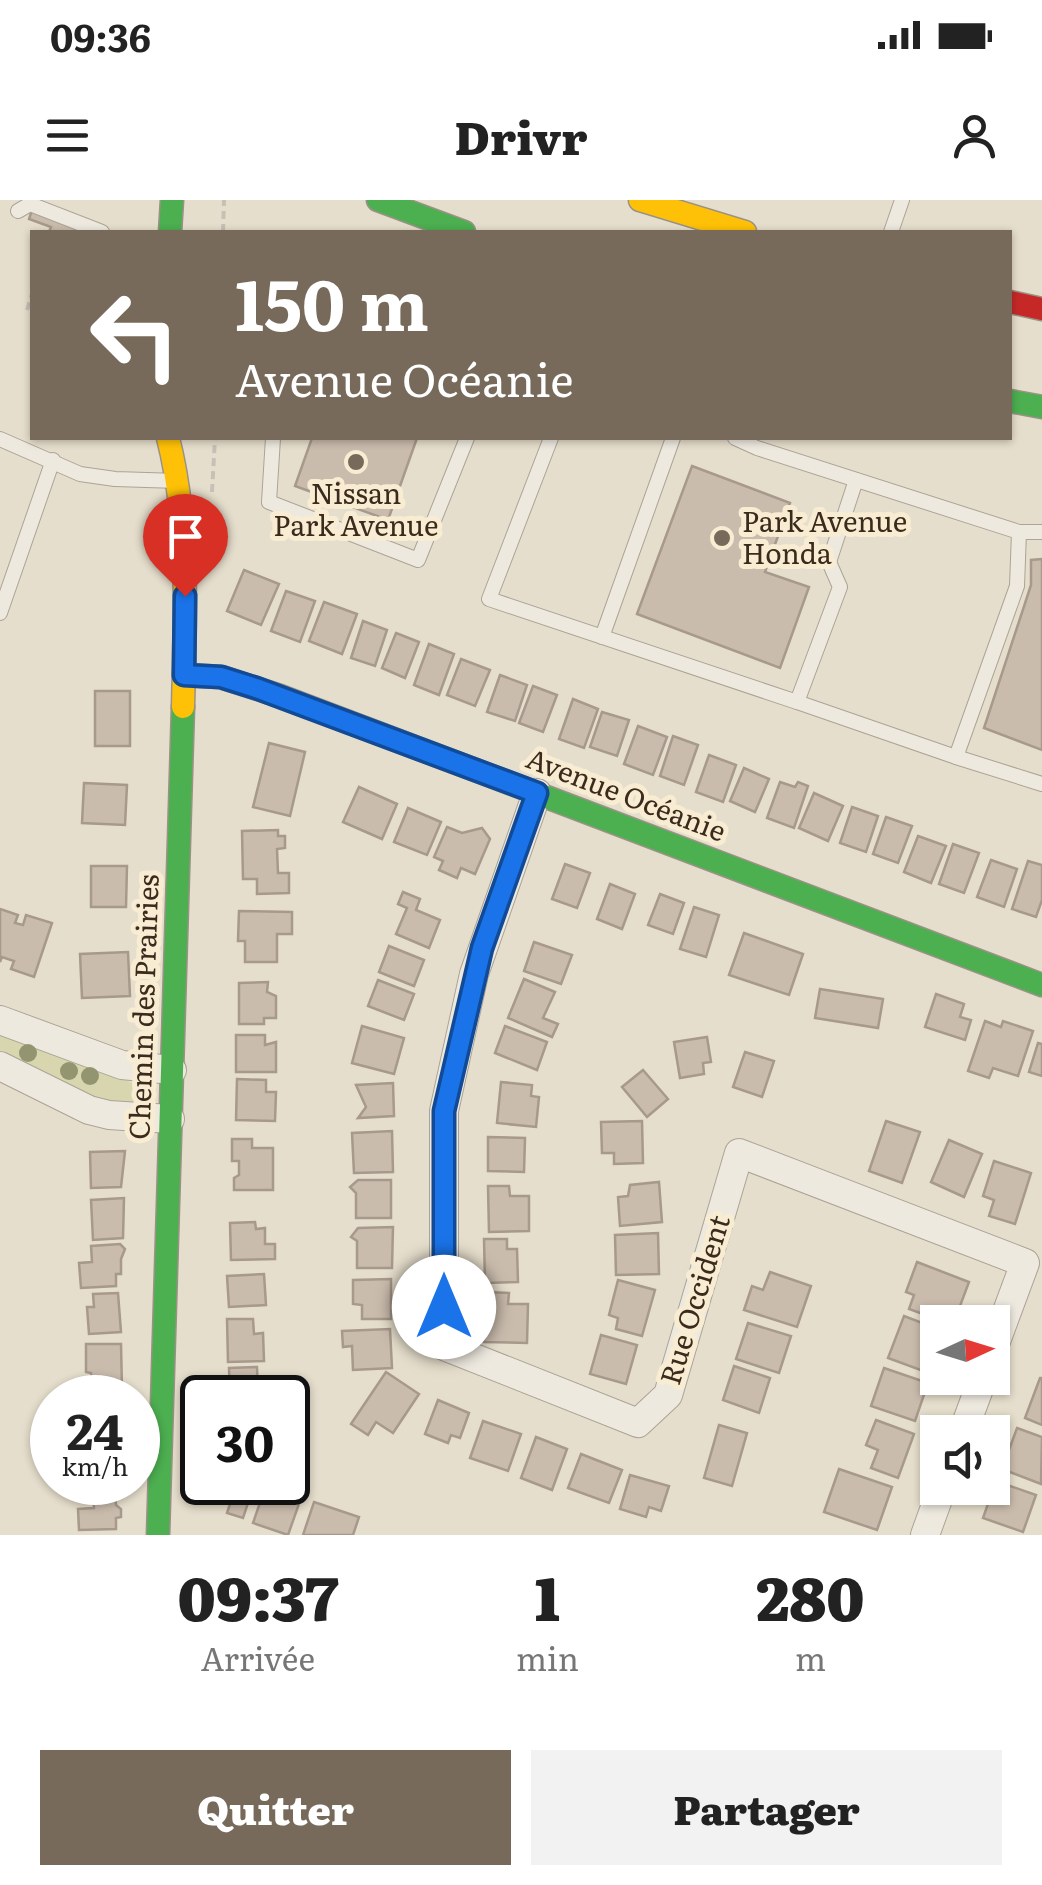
<!DOCTYPE html>
<html lang="fr">
<head>
<meta charset="utf-8">
<style>
  body { margin:0; font-family:Literata,serif; background:#f2f2f2; color:#222; height:100vh; display:flex; flex-direction:column; font-size:38px; white-space:nowrap }
  * { box-sizing:border-box; margin:0 }
  p { font-size:32px; color:#767676 }
  .icon { flex:none; width:55px; height:55px; fill:none; stroke:currentColor; stroke-width:2; stroke-linecap:round; stroke-linejoin:round }
  .map { position:relative; height:1335px; overflow:hidden }
  .details { display:flex; flex-direction:column; background:#fff; flex:1 }
  .details>* { flex:none }
  .guide { position:absolute; left:30px; top:30px; width:982px; height:210px; border-radius:0px; box-shadow:0 2px 8px #0004; background:#776a5a; color:#fff; overflow:hidden }
  .needle { width:65px; rotate:86deg }
  .buttons { position:absolute; left:920px; top:1105px; display:grid; gap:20px }
  .buttons a { display:grid; place-items:center; width:90px; height:90px; border-radius:0px; background:#fff; box-shadow:0 2px 8px #0004; font-size:50px }
  .speed { position:absolute; left:30px; top:1175px; display:flex; gap:20px; font-size:50px; font-weight:700; text-align:center }
  .speed>* { display:grid; place-content:center; width:130px; height:130px; border-radius:50%; background:#fff; box-shadow:0 2px 8px #0004; line-height:1 }
  .speed small { font-size:25px; font-weight:400 }
  .speed .limit { border:5px solid #111; border-radius:15px; background:#fff; color:#111 }
  .pin { position:absolute; display:grid; place-items:center; width:85px; height:85px; color:#fff; margin:-102px -42px; border-radius:50% 50% 50% 0; rotate:-45deg; box-shadow:0 0 10px #0007 }
  .pin .icon { rotate:45deg }
  .me { position:absolute; width:110px; margin:-55px; rotate:0deg; stroke-linejoin:round; filter:drop-shadow(0 0 8px #0008) }
  .turn { display:flex; align-items:center; gap:35px; height:210px; padding:0 40px; font-size:45px }
  .turn .icon { width:130px; height:130px; stroke-width:2.5 }
  .turn b { display:block; font-size:70px; line-height:85px }
  .eta { display:flex; justify-content:space-evenly; align-items:center; height:170px; text-align:center }
  .eta b { font-size:60px; font-weight:800; line-height:70px }
  .cta { display:flex; gap:20px; margin-top:auto; padding:20px 40px }
  .cta a { flex:1; height:115px; border-radius:0px; background:#776a5a; color:#fff; font-size:40px; font-weight:800; line-height:115px; text-align:center }
  .cta a+a { background:#f2f2f2; color:#222 }
  .status { display:flex; justify-content:space-between; align-items:center; height:70px; padding:0 50px; background:#fff; direction:ltr }
  .status svg { height:28px; fill:currentColor }
  header { display:flex; justify-content:space-between; align-items:center; height:130px; padding:0 40px; background:#fff; font-size:45px; font-weight:800 }
  .map>svg:first-child { display:block }
</style>
</head>
<body>
<div class="status"><b>09:36</b><svg viewBox="0 0 49 12"><path d="M0 12V9h3v3zM5 12V6h3v6zM10 12V3h3v9zM15 12V0h3v12zM26 1h20v11H26zM47 4h2v5h-2z"/></svg></div>
<header><svg class="icon" aria-label="menu" viewBox="0 0 24 24"><path d="M4 6h16M4 12h16M4 18h16"/></svg>Drivr<svg class="icon" aria-label="person" viewBox="0 0 24 24"><circle cx="12" cy="8" r="4"/><path d="M4 21q1-7 8-7t8 7"/></svg></header>
<div class="map">
<svg width="1042" height="1335" viewBox="0 0 1042 1335">
  <rect width="100%" height="100%" fill="#e6decc"/>
  <path fill="#d7d6ae" d="M0 834 138 885 144 889V897C110 918 32 866 0 850Z"/>
  <g fill="#cabcad" stroke="#a7998b" stroke-width="2.5">
    <polygon points="32,10 91,32 49,32 51,27 29,19"/>
    <polygon points="312,238 417,238 388,320 295,286"/>
    <polygon points="692,266 790,303 765,372 809,387 780,468 637,414"/>
    <polygon points="1042,359 1042,550 984,528 1031,385 1031,360"/>
    <polygon points="244,370 279,384 261,425 227,411"/>
    <polygon points="286,391 315,401 300,442 271,431"/>
    <polygon points="324,402 357,414 342,454 309,441"/>
    <polygon points="363,421 387,430 375,466 351,458"/>
    <polygon points="396,433 419,442 405,478 382,468"/>
    <polygon points="429,444 454,454 439,495 414,485"/>
    <polygon points="461,459 490,470 475,506 447,495"/>
    <polygon points="500,475 527,485 515,521 487,512"/>
    <polygon points="533,486 557,495 543,532 519,523"/>
    <rect x="95" y="491" width="35" height="55"/>
    <polygon points="573,499 598,509 584,548 559,539"/>
    <polygon points="602,512 629,520 617,556 590,547"/>
    <polygon points="638,526 667,537 653,575 624,564"/>
    <polygon points="673,536 698,545 684,585 660,576"/>
    <polygon points="269,543 305,552 290,616 253,607"/>
    <polygon points="709,555 736,565 723,602 696,592"/>
    <polygon points="744,568 769,579 755,612 730,601"/>
    <polygon points="780,582 795,587 798,582 808,586 794,628 767,618"/>
    <polygon points="84,583 127,585 125,625 82,623"/>
    <polygon points="359,587 397,604 382,639 343,622"/>
    <polygon points="814,593 843,606 828,641 799,628"/>
    <polygon points="852,607 878,616 866,652 840,643"/>
    <polygon points="408,608 441,622 427,655 394,642"/>
    <polygon points="886,617 912,626 898,663 873,654"/>
    <polygon points="447,627 462,633 482,628 490,639 475,674 461,668 457,678 439,670 443,661 434,657"/>
    <polygon points="278,630 278,636 285,636 285,648 277,649 278,673 289,673 289,693 257,694 257,679 243,679 242,631"/>
    <polygon points="918,636 946,646 931,683 904,672"/>
    <polygon points="953,644 979,653 964,693 939,684"/>
    <polygon points="991,660 1017,669 1004,707 977,697"/>
    <polygon points="1028,661 1042,665 1042,700 1036,717 1012,709"/>
    <polygon points="565,664 590,673 577,708 552,699"/>
    <polygon points="91,666 127,666 126,707 91,707"/>
    <polygon points="610,684 635,694 622,729 597,719"/>
    <polygon points="403,692 420,699 416,710 440,720 429,748 396,734 407,708 398,704"/>
    <polygon points="660,694 684,703 673,734 648,725"/>
    <polygon points="694,707 719,715 706,757 680,749"/>
    <polygon points="0,709 18,715 15,723 23,725 26,715 52,723 34,777 11,769 14,761 2,757 0,762"/>
    <polygon points="239,711 292,712 292,734 277,734 277,762 245,762 245,741 238,741"/>
    <polygon points="744,733 803,754 789,795 729,775"/>
    <polygon points="534,742 572,755 561,784 524,771"/>
    <polygon points="389,746 424,760 414,786 379,772"/>
    <polygon points="128,752 130,796 82,798 80,754"/>
    <polygon points="524,779 555,792 543,818 558,824 552,837 508,818"/>
    <polygon points="378,780 414,794 404,820 368,806"/>
    <polygon points="268,782 267,792 276,796 276,818 264,818 264,824 239,824 239,783"/>
    <polygon points="820,789 883,799 878,828 815,818"/>
    <polygon points="936,794 964,804 960,817 971,820 965,840 925,827"/>
    <polygon points="985,821 1001,827 1003,821 1033,831 1018,876 993,868 989,878 968,871"/>
    <polygon points="362,826 404,838 394,874 352,863"/>
    <polygon points="505,826 547,842 537,870 495,853"/>
    <polygon points="236,835 265,835 265,845 276,842 276,872 236,872"/>
    <polygon points="707,837 711,862 703,863 704,874 680,878 674,842"/>
    <polygon points="1038,843 1042,844 1042,876 1029,872"/>
    <polygon points="745,852 774,861 762,897 733,887"/>
    <polygon points="643,870 668,899 647,917 622,887"/>
    <polygon points="237,879 266,880 266,892 276,892 275,921 236,920"/>
    <polygon points="501,882 532,885 531,896 539,897 536,927 497,923"/>
    <polygon points="393,883 394,916 358,918 366,907 356,885"/>
    <polygon points="642,921 643,963 614,964 614,953 602,953 601,922"/>
    <polygon points="886,921 920,932 902,983 869,971"/>
    <polygon points="392,931 393,972 354,973 352,933"/>
    <polygon points="488,937 525,938 524,972 488,971"/>
    <polygon points="232,939 252,939 252,948 273,948 273,990 234,990 234,978 239,975 239,961 232,961"/>
    <polygon points="949,940 982,954 964,997 931,982"/>
    <polygon points="125,951 121,987 91,988 90,952"/>
    <polygon points="994,961 1031,973 1015,1024 989,1016 994,1000 983,996"/>
    <polygon points="358,980 391,980 391,1018 356,1018 356,993 350,987"/>
    <polygon points="659,982 662,1022 620,1026 618,997 628,996 630,985"/>
    <polygon points="488,986 509,986 510,996 529,996 529,1031 489,1032"/>
    <polygon points="124,998 123,1038 93,1040 91,1000"/>
    <polygon points="255,1022 256,1029 265,1028 265,1044 275,1044 275,1059 231,1060 230,1023"/>
    <polygon points="393,1027 392,1068 357,1068 357,1041 351,1037 358,1028"/>
    <polygon points="658,1033 659,1074 616,1075 615,1035"/>
    <polygon points="484,1039 507,1039 507,1049 517,1049 518,1082 485,1083"/>
    <polygon points="120,1044 125,1049 121,1059 121,1074 116,1074 116,1086 81,1088 79,1063 92,1062 91,1046"/>
    <polygon points="917,1062 969,1082 954,1122 945,1122 909,1109 914,1095 906,1092"/>
    <polygon points="770,1072 811,1086 797,1127 744,1110 752,1086 763,1090"/>
    <polygon points="264,1074 266,1105 229,1107 227,1076"/>
    <polygon points="391,1079 391,1119 362,1119 362,1105 353,1104 353,1080"/>
    <polygon points="618,1080 655,1090 642,1136 616,1129 618,1118 609,1115"/>
    <polygon points="486,1092 509,1093 508,1104 528,1104 527,1143 484,1142"/>
    <polygon points="118,1093 121,1132 89,1134 87,1107 94,1107 93,1094"/>
    <polygon points="904,1116 938,1129 938,1167 934,1175 888,1158"/>
    <polygon points="227,1119 253,1119 254,1134 263,1133 264,1161 228,1162"/>
    <polygon points="748,1123 791,1136 779,1173 736,1159"/>
    <polygon points="390,1129 392,1168 353,1170 352,1146 343,1147 342,1131"/>
    <polygon points="601,1135 637,1145 626,1184 590,1174"/>
    <polygon points="86,1144 121,1144 122,1189 91,1189 91,1173 86,1172"/>
    <polygon points="734,1166 770,1178 759,1213 723,1200"/>
    <polygon points="257,1167 258,1198 230,1198 229,1168"/>
    <polygon points="884,1168 928,1183 915,1221 871,1206"/>
    <polygon points="386,1172 419,1194 393,1233 376,1222 368,1235 351,1224"/>
    <polygon points="1040,1178 1042,1178 1042,1225 1025,1218"/>
    <polygon points="438,1200 469,1213 460,1238 451,1235 448,1243 425,1234"/>
    <polygon points="876,1220 914,1234 898,1278 871,1268 878,1250 866,1245"/>
    <polygon points="483,1221 521,1234 508,1271 470,1258"/>
    <polygon points="719,1225 747,1233 732,1286 704,1278"/>
    <polygon points="1017,1228 1042,1237 1041,1284 1002,1269"/>
    <polygon points="536,1237 567,1249 552,1290 521,1278"/>
    <polygon points="581,1254 622,1270 609,1303 568,1288"/>
    <polygon points="839,1269 892,1287 877,1330 824,1312"/>
    <polygon points="630,1275 669,1286 661,1311 649,1307 646,1317 620,1309"/>
    <polygon points="996,1281 1036,1295 1023,1332 983,1318"/>
    <polygon points="210,1282 255,1282 243,1318 227,1313 231,1301 207,1292"/>
    <polygon points="266,1285 272,1293 288,1286 293,1298 300,1301 288,1335 253,1323"/>
    <polygon points="115,1292 116,1305 121,1309 121,1317 116,1318 116,1329 79,1330 78,1309 94,1308 93,1293"/>
    <polygon points="314,1302 359,1317 353,1335 303,1335"/>
  </g>
  <g fill="none" stroke-linecap="round" stroke-linejoin="round">
    <g stroke="#aba396" stroke-width="16">
      <g id="lane">
        <polyline points="18,11 30,4 102,32"/>
        <polyline points="891,32 902,0"/>
        <polyline points="273,238 269,302 418,360 467,238"/>
        <polyline points="551,238 489,399 797,502"/>
        <polyline points="735,238 757,248 1019,332"/>
        <polyline points="0,239 80,274 115,279 178,281"/>
        <polyline points="856,280 829,362 840,387 797,502 956,557"/>
        <polyline points="1042,332 1019,332 1017,386 956,557 1042,584"/>
        <polyline points="0,413 53,260"/>
        <polyline points="602,437 673,238"/>
      </g>
    </g>
    <g stroke="#aba396" stroke-width="30">
      <g id="street">
        <polyline points="537,593 474,774 444,911 444,1146 638,1223 668,1195 739,953 1025,1063 992,1152"/>
        <polyline points="0,820 122,865 172,870"/>
        <polyline points="0,866 89,910 109,915 170,919"/>
        <polyline points="963,1232 983,1178"/>
        <polyline points="925,1335 942,1288"/>
      </g>
    </g>
    <g stroke="#9b9286" stroke-width="25">
      <g id="fast">
        <polyline points="378,0 464,32"/>
        <polyline points="170,32 172,0"/>
        <polyline points="1010,201 1042,207"/>
        <polyline points="184,475 221,477 280,496 1042,785"/>
        <polyline points="158,1335 183,507"/>
      </g>
    </g>
    <g stroke="#9b9286" stroke-width="25">
      <g id="slow">
        <polyline points="640,0 745,32"/>
        <path d="M168 238C190 324 185 419 183 507"/>
      </g>
    </g>
    <g stroke="#9b9286" stroke-width="25">
      <polyline id="jam" points="1010,102 1042,109"/>
    </g>
    <g stroke="#c7c0b6" stroke-width="4" stroke-dasharray="8 5" stroke-linecap="butt">
      <polyline points="223,32 224,0"/>
      <polyline points="27,110 32,94"/>
      <polyline points="212,292 215,238"/>
    </g>
    <use href="#lane" stroke="#eee9df" stroke-width="14"/>
    <use href="#street" stroke="#eee9df" stroke-width="28"/>
    <use href="#fast" stroke="#4caf50" stroke-width="22"/>
    <use href="#slow" stroke="#ffc107" stroke-width="22"/>
    <use href="#jam" stroke="#c62828" stroke-width="22"/>
  </g>
  <g fill="#92956f">
    <circle cx="28" cy="853" r="9"/>
    <circle cx="69" cy="871" r="9"/>
    <circle cx="90" cy="876" r="9"/>
  </g>
  <g fill="none" stroke-linecap="round" stroke-linejoin="round">
    <g stroke="#114b97" stroke-width="25">
      <polyline id="route" points="185,396 184,475 221,477 256,488 537,593 482,748 444,911 444,1107"/>
    </g>
    <use href="#route" stroke="#1a73e8" stroke-width="18"/>
  </g>
  <g fill="#776a5a" stroke="#f8ecd3" stroke-width="4">
    <circle cx="356" cy="262" r="10"/>
    <circle cx="722" cy="338" r="10"/>
  </g>
  <g text-anchor="middle" stroke-width="10" stroke-linejoin="round" paint-order="stroke">
    <g font-size="28" fill="#3b2b1d" stroke="#f8ecd3">
      <text x="356" y="304">Nissan<tspan x="356" dy="32">Park Avenue</tspan></text>
      <text x="742" y="332" text-anchor="start">Park Avenue<tspan x="742" dy="32">Honda</tspan></text>
    </g>
    <g font-size="28" fill="#3b2b1d" stroke="#f8ecd3">
      <text transform="translate(626 595) rotate(21)" y="10">Avenue Océanie</text>
      <text transform="translate(144 807) rotate(-88)" y="10">Chemin des Prairies</text>
      <text transform="translate(695 1100) rotate(-73)" y="10">Rue Occident</text>
    </g>
  </g>
</svg>
<div class="buttons">
<a><svg class="needle" viewBox="-14 -14 28 28"><path d="M0-13l5 13h-10z" fill="#e53935"/><path d="M0 13l5-13h-10z" fill="#767676"/></svg></a>
<a><svg class="icon" aria-label="sound" viewBox="0 0 24 24"><path d="M4 9h4l5-4v14l-5-4H4zM17 9q2 3 0 6"/></svg></a>
</div>
<div class="speed"><div>24<small>km/h</small></div><div class="limit">30</div></div>
<div class="pin" style="left:185px;top:396px;background:#d93025"><svg class="icon" aria-label="arrive" viewBox="0 0 24 24"><path d="M6 21V4h12l-3 4 3 4H6"/></svg></div>
<svg class="me" style="left:444px;top:1107px" viewBox="-20 -20 40 40"><circle r="19" fill="#fff"/><path d="M0-13L10 11 0 6-10 11z" fill="#1a73e8"/></svg>
<div class="guide">
<div class="turn"><svg class="icon" aria-label="left" viewBox="0 0 24 24"><path d="M17 20v-9H6M10 6l-5 5 5 5"/></svg><div><b>150 m</b>Avenue Océanie</div></div>
</div>
</div>
<section class="details">
<div class="eta">
<div><b>09:37</b><p>Arrivée</p></div>
<div><b>1</b><p>min</p></div>
<div><b>280</b><p>m</p></div>
</div>
<div class="cta"><a>Quitter</a><a>Partager</a></div>
</section>
</body>
</html>
